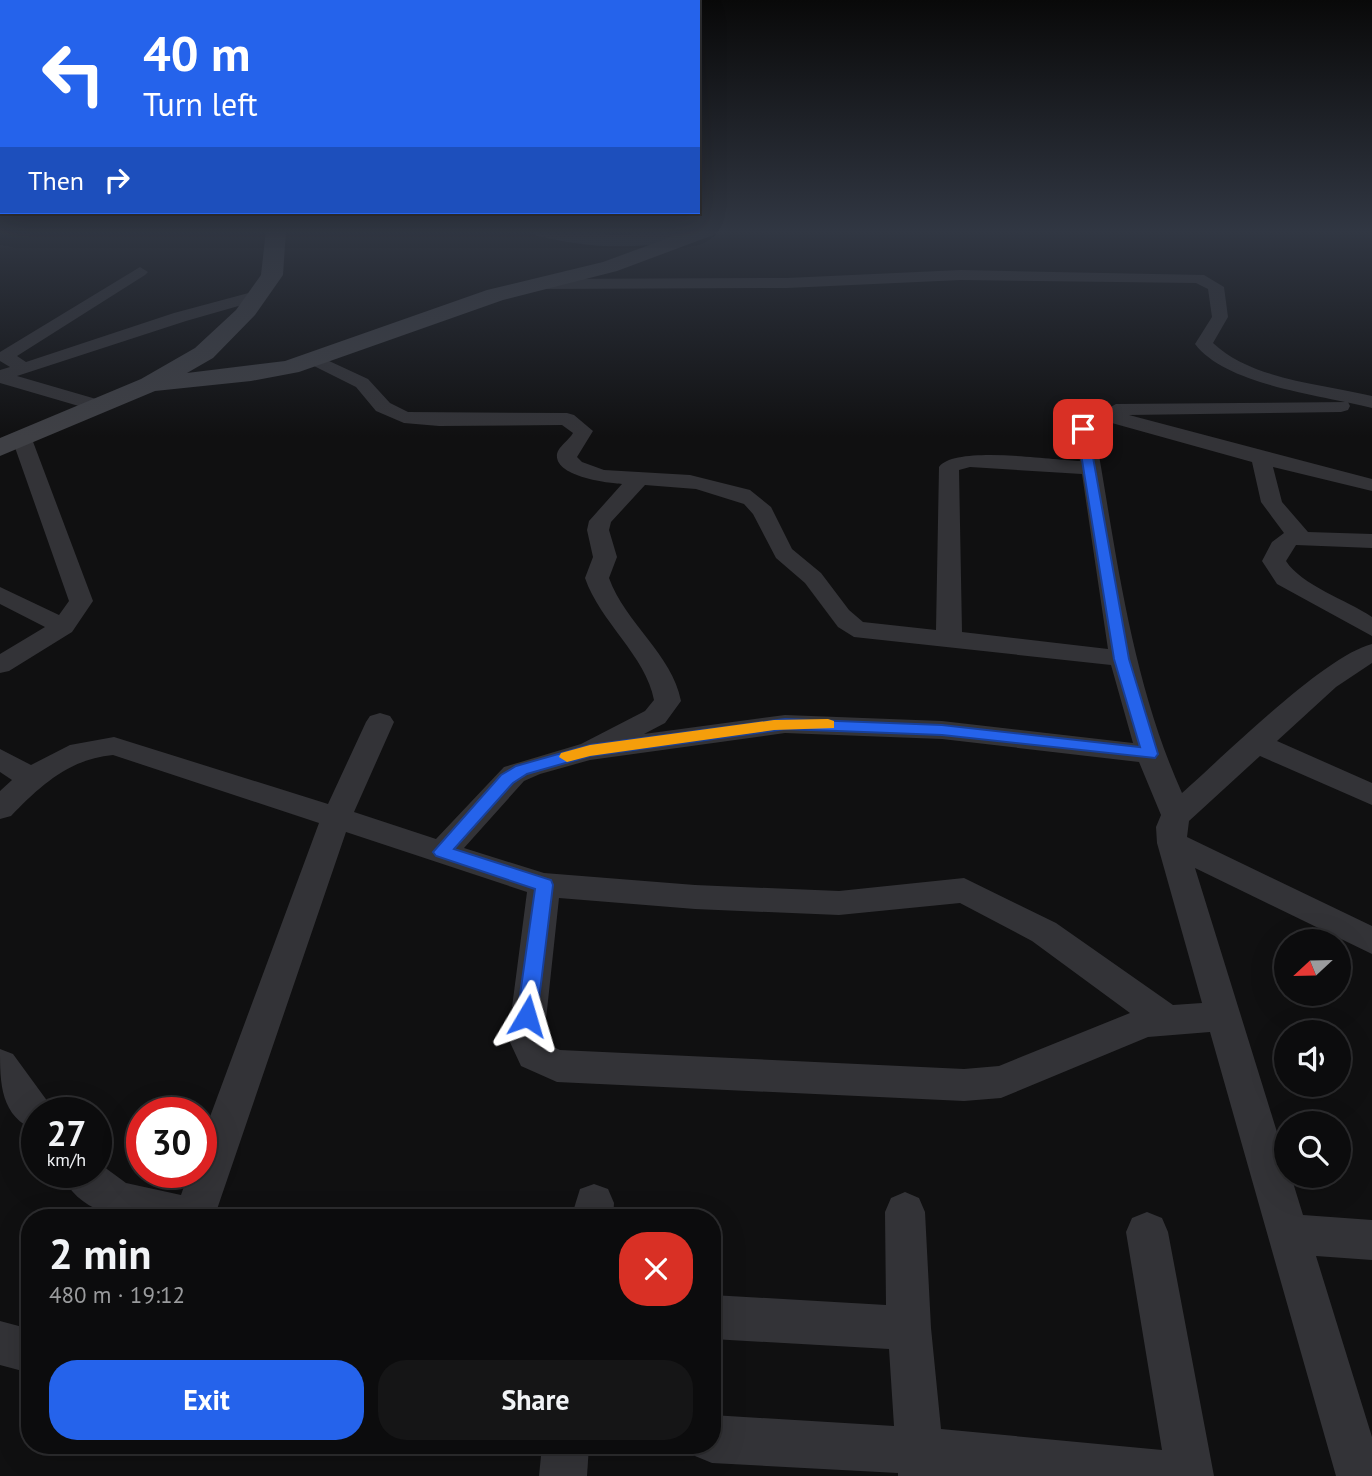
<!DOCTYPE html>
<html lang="en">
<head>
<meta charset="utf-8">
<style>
  body { margin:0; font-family:"PT Sans",sans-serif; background:#151516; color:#f1f3f6; height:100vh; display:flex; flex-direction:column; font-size:26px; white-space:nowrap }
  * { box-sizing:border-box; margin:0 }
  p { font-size:23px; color:#9a9b9d }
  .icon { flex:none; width:38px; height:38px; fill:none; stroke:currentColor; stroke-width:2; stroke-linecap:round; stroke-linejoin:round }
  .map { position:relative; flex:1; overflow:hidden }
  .drawer { position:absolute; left:21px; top:1209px; width:700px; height:245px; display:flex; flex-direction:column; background:#0c0c0d; border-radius:28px; box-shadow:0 7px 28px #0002,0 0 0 2px #2c2c2e }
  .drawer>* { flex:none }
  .guide { position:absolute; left:0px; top:0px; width:700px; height:214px; box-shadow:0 7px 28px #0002,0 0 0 2px #2c2c2e; background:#2563eb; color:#fff; overflow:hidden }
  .needle { width:46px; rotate:248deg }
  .tools { position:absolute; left:1274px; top:929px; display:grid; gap:14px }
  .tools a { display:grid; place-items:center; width:77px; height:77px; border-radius:50%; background:#0c0c0d; box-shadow:0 7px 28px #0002,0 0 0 2px #2c2c2e; font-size:35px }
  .speed { position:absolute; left:21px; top:1097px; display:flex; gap:14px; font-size:35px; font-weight:700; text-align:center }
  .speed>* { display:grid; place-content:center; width:91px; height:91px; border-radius:50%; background:#0c0c0d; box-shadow:0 7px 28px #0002,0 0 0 2px #2c2c2e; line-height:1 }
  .speed small { font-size:18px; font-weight:400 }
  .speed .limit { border:10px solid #d22; background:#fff; color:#111 }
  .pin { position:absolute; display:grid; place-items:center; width:60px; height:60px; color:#fff; margin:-30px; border-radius:14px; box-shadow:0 4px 10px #0006 }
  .me { position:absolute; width:77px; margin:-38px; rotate:7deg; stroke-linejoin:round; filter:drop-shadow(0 0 5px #0008) }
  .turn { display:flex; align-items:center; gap:24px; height:147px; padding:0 28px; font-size:32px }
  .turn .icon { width:91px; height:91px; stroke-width:2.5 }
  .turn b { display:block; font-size:49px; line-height:60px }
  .then { display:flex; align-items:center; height:66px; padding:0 28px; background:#0003; gap:14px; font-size:26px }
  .round { display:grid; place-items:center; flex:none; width:74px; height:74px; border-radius:28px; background:#151516 }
  .headline { display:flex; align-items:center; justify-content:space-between; height:119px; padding:0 28px }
  h1 { font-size:42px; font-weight:600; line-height:52px }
  .action { display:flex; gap:14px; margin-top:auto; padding:14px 28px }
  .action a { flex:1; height:80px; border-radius:28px; background:#2563eb; color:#fff; font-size:28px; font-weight:600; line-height:80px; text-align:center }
  .action a+a { background:#151516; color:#f1f3f6 }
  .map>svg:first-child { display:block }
</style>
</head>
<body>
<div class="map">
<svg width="1372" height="1476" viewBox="0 0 1372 1476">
  <rect width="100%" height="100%" fill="#101011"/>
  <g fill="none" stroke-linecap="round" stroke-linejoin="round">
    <path fill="#2c323a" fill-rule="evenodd" d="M531 230H573L616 235 687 230 690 235C684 244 670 243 660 244 613 249 580 246 534 235Z"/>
    <g fill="#333337" fill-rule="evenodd">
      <polygon points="140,267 148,272 145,275 17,356 26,362 174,313 260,290 268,295 266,298 186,321 17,376 103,401 105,405 103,409 89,409 0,383 0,370 10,367 0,361 0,352"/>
      <path d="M961 270 1204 275 1224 287 1228 317 1213 343C1252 380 1322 384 1372 396V408C1323 395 1227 386 1195 344L1212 317 1208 289 1196 283 961 280 787 288 540 289 532 284 540 279 787 278Z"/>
      <path d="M314 354 368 379 390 403 408 412 567 413 574 415 593 431 577 457 582 462 604 470 690 475 750 490 771 507 792 549 821 573 849 610 863 622 936 630 939 467C955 445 1052 460 1080 461L1074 424 1091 409H1107L1116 404 1348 402 1350 406 1348 410 1341 412 1129 415 1372 479V491L1273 467 1282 502 1308 532 1372 534V548L1296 545 1286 561C1301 585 1347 600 1372 617V636L1277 584 1262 561 1272 542 1284 533 1261 502 1252 462 1101 420 1094 426C1116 550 1130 677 1182 793 1223 757 1324 656 1372 644V663L1336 687 1277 741 1372 783V805L1260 756 1189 821 1187 837 1372 926V954L1195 868 1286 1161V1176H1291L1303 1215 1372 1220V1260L1316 1256 1372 1437V1476H1336L1210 1032 1148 1037 1001 1098 964 1101 557 1082 521 1066 508 1038 527 892 346 832 214 1218C160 1218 87 1232 60 1172H96V1161L126 1183 181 1195 189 1172H201V1141L319 823 113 755C69 759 40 786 11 816L0 819V791L12 780 0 772V749L31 765 70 745 114 737 328 804 366 722 370 716 380 713 390 716 394 722 354 812 436 839 504 767 581 744 645 711 654 700C646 656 600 622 585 578L593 557 587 530 589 521 622 484C608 483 554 477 557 454 558 447 569 440 573 433L562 425 439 426 404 423 376 411 356 387 308 363 305 359ZM970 467 1082 474 1108 649 962 632 959 470ZM645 485 696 489 744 504 753 514 776 558 805 583 838 627 854 637 1111 665 1133 743 942 721 785 715 644 734 665 723 681 701C672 654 625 623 609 578L617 557 609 530 611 522ZM785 733 942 739 1139 762 1161 815 1156 827 1157 843 1202 1003 1173 1005 1056 923 964 878 839 891 695 885 544 873 464 848 524 781 540 774 590 760ZM559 898 695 909 839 915 960 903 1032 941 1130 1013 999 1066 964 1069 560 1050 547 1044 544 1038Z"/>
      <polygon points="22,433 32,439 93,601 72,632 9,671 0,673 0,654 45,627 0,604 0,587 59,615 69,601 12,439"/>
      <path d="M0 1049 13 1054 56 1113H37V1131C0 1117 0 1083 0 1049Z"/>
      <polygon points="594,1184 608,1189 614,1203 613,1218 571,1218 580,1189"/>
      <polygon points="905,1192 919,1198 925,1212 931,1328 941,1429 1162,1450 1126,1232 1132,1218 1147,1212 1162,1218 1168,1232 1214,1476 898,1476 898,1473 712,1463 695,1456 691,1446 712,1446 712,1415 894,1426 889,1349 712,1339 712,1295 886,1305 885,1212 891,1198"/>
      <polygon points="0,1321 30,1329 30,1373 0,1365"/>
      <polygon points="542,1446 589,1446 587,1476 539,1476"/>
    </g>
    <polygon fill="#3f4045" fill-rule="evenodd" points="266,230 286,230 283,275 255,315 213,358 187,373 285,361 487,290 603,262 690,230 719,230 716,234 617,271 503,300 299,372 251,381 155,391 0,456 0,438 141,379 195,348 236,310 261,275"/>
  </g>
  <linearGradient id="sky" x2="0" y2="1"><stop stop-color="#090909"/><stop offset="0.53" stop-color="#313743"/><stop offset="1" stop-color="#313743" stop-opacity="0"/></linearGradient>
  <rect width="1372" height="437" fill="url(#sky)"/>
  <polygon fill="#2563eb" stroke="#184099" stroke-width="2" points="1083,426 1088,429 1129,659 1158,754 1155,758 942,735 785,729 590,756 527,774 513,783 454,849 551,880 553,885 537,1016 534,1022 527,1025 520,1022 517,1016 535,889 436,856 433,852 501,775 516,766 590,745 785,719 942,725 1140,747 1114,659 1077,429"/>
  <polygon fill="#f59e0b" points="828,719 834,721 834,728 774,730 590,756 567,762 559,757 561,753 590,745 774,720"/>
</svg>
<div class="tools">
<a><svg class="needle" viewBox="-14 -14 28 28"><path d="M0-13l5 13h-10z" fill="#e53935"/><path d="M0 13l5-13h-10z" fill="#9a9b9d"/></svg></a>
<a><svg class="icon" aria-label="sound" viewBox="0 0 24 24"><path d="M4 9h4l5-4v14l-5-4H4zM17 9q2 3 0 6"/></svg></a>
<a><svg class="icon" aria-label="search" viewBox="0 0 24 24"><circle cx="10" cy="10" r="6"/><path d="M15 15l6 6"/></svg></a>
</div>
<div class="speed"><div>27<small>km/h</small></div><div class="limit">30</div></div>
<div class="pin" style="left:1083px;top:429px;background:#d93025"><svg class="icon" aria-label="arrive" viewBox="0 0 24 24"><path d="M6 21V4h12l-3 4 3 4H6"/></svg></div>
<svg class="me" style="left:527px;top:1016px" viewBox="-20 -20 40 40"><path d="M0-17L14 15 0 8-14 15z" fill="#2563eb" stroke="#fff" stroke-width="4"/></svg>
<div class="guide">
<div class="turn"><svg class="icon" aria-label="left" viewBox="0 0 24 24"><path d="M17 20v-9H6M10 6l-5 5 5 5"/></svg><div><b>40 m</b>Turn left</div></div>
<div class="then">Then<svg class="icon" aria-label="right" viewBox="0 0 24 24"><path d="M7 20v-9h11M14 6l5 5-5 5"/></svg></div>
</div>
<section class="drawer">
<div class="headline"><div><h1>2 min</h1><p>480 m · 19:12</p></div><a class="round" style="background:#d93025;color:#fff"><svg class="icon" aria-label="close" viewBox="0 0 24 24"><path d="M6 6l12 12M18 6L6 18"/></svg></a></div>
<div class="action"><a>Exit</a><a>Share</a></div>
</section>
</div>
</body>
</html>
